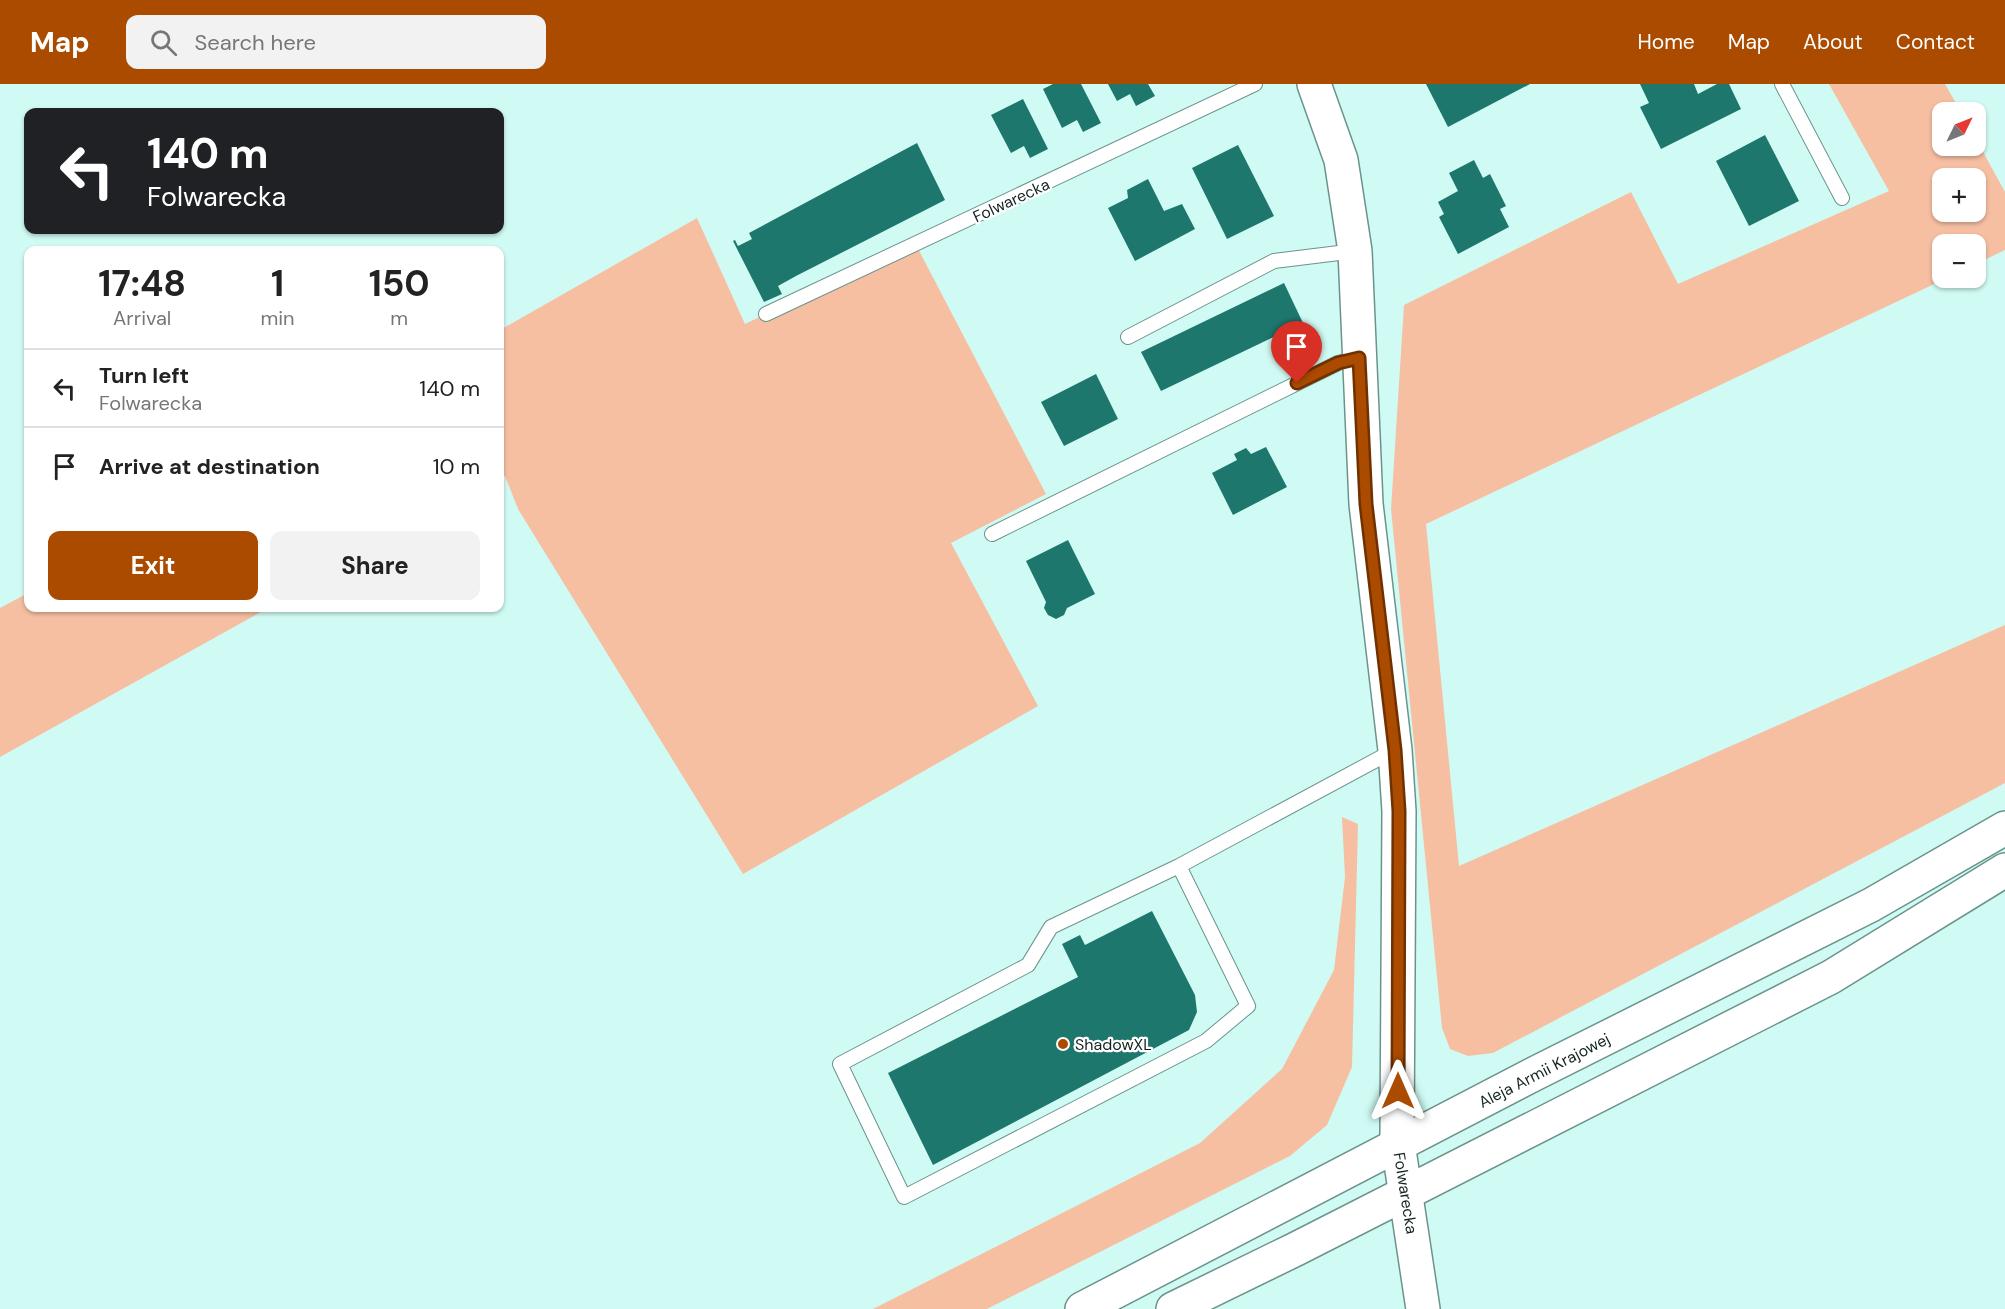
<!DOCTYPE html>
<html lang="en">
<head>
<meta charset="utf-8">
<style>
  body { margin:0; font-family:"DM Sans",sans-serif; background:#f2f2f2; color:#222; height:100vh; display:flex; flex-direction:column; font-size:22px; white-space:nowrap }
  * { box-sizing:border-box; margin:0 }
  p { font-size:20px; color:#767676 }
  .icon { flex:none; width:33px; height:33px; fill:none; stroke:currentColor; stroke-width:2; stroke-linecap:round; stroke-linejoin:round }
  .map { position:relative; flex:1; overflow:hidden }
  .panel { position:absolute; left:24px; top:162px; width:480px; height:366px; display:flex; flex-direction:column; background:#fff; border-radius:12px; box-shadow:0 2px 4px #0004 }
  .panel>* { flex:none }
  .top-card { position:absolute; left:24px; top:24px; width:480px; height:126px; border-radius:12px; box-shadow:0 2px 4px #0004; background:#202124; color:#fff; overflow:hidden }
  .needle { width:39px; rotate:47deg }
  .fabs { position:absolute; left:1932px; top:18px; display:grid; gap:12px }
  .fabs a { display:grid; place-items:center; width:54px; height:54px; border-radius:12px; background:#fff; box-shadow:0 2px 4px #0004; font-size:30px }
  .pin { position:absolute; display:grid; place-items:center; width:51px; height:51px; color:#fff; margin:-62px -26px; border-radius:50% 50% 50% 0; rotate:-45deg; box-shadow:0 0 6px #0007 }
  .pin .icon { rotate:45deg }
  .me { position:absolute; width:66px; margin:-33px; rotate:0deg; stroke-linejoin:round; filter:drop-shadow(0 0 4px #0008) }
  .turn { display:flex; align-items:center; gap:21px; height:126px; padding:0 24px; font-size:27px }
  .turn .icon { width:78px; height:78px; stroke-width:2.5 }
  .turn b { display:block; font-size:42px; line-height:51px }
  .eta { display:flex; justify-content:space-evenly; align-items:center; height:102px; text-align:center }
  .eta b { font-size:36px; font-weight:700; line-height:42px }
  .button { display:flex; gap:12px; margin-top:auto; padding:12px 24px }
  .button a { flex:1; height:69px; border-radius:12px; background:#ab4b00; color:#fff; font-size:24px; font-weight:700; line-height:69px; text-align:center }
  .button a+a { background:#f2f2f2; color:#222 }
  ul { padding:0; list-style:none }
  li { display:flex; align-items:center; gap:18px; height:78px; padding:0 24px; border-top:2px solid #e0e0e0 }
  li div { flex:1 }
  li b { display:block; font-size:22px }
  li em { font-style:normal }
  header { display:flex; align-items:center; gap:36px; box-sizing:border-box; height:84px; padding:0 30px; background:#ab4b00; color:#fff }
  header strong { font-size:28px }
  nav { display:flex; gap:33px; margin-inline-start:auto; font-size:21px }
  .search { width:420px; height:54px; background:#f2f2f2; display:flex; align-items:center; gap:15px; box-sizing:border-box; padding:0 21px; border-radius:12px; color:#767676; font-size:22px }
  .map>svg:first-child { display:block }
</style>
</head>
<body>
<header>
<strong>Map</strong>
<div class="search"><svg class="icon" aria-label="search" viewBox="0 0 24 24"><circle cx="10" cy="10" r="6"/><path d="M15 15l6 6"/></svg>Search here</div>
<nav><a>Home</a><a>Map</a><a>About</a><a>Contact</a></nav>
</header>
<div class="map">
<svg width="2005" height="1225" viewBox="0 0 2005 1225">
  <rect width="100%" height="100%" fill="#d0fbf4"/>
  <g fill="#f6bfa2" fill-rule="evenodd">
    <path d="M1829 0H1945L1961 28H1942V62H1976V55L2005 108V166L1976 180V160H1942V194H1947L1426 440 1459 782 2005 541V699L1493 969 1468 972 1450 965 1442 944 1391 425 1404 221 1631 108 1678 200 1889 107ZM1942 94H1976V128H1942Z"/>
    <polygon points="697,134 745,240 914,157 1046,410 951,459 1038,622 743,790 518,425 505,392 500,394 500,246"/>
    <polygon points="28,509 28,524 268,524 0,673 0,524"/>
    <polygon points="1342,733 1358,740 1352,983 1327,1041 1290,1072 987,1225 873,1225 1200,1059 1282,985 1334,886 1345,793"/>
  </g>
  <g fill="#1e776d">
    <polygon points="1053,0 1081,0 1101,39 1083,48 1077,36 1062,44 1043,5"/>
    <polygon points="1108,0 1148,0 1155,12 1136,22 1130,10 1117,17"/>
    <polygon points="1426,0 1530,0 1448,43"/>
    <polygon points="1640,0 1694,0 1698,10 1717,0 1729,0 1741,25 1661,65 1640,23 1649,19"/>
    <polygon points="1023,15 1048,65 1030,74 1024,62 1011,69 991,31"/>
    <polygon points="1765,51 1799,117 1749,142 1716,77"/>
    <polygon points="917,59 945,116 796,192 778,202 782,210 764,218 733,157 735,156 738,162 752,155 749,149"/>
    <polygon points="1238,61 1274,132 1227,155 1192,84"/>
    <polygon points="1474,76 1483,94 1490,90 1506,122 1500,125 1509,143 1458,170 1439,133 1444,130 1438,118 1458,107 1449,89"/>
    <polygon points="1148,95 1164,127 1182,120 1195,145 1135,177 1108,124 1128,114 1127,106"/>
    <polygon points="1284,199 1303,239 1161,307 1141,268"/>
    <polygon points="1096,290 1118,335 1064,362 1041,318"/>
    <polygon points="1266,363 1287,403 1233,431 1212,389 1237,376 1234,370 1246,364 1251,370"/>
    <polygon points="1068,456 1095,510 1067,524 1064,531 1056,535 1048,531 1044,524 1046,518 1026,477"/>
    <polygon points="1152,827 1195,911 1197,928 1189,946 933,1081 888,989 1078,893 1062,860 1080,851 1085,861"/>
  </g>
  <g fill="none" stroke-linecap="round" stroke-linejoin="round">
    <g stroke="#6b938c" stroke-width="16">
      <g id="lane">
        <polyline points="1782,0 1842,114"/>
        <polyline points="766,230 1255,0"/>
        <polyline points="1128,253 1274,177 1355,167"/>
        <polyline points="992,450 1338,279 1358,274"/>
        <polyline points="1179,782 1051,843 1028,881 840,980 904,1113 1206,957 1248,922 1179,782 1393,667"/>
      </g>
    </g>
    <g stroke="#6b938c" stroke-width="36">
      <g id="secondary">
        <polyline points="1314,0 1341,76 1355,167 1366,420 1395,666 1399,727 1397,1053 1423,1225"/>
        <polyline points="1082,1225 1534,990 1871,821 2005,744"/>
        <polyline points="1173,1225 1296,1165 1831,893 2005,786"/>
      </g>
    </g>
    <use href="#lane" stroke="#fff" stroke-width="14"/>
    <use href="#secondary" stroke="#fff" stroke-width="33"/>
  </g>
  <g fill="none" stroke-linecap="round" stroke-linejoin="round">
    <g stroke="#6f3100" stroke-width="15">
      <polyline id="route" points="1297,299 1338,279 1359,274 1366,420 1395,666 1399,727 1398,1007"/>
    </g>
    <use href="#route" stroke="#ab4b00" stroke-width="10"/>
  </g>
  <circle fill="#ab4b00" stroke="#fff" stroke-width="2" cx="1063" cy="960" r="6"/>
  <g text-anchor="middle" stroke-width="4.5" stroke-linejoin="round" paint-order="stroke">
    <g font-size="16" fill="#12221f" stroke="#fff">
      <text transform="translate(1011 116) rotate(-25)" y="6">Folwarecka</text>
      <text transform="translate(1544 986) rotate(-27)" y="6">Aleja Armii Krajowej</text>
      <text transform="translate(1406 1109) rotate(81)" y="6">Folwarecka</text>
    </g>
    <g font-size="16" fill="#12221f" stroke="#fff" text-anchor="start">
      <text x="1075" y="966">ShadowXL</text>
    </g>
  </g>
</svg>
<div class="fabs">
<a><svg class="needle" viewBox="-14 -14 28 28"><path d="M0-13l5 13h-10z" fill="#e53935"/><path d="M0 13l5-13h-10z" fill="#767676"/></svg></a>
<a>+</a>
<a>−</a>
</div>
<div class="pin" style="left:1297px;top:299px;background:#d93025"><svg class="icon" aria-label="arrive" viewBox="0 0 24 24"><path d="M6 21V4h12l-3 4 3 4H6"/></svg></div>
<svg class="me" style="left:1398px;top:1007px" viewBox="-20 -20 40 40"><path d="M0-17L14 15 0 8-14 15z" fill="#ab4b00" stroke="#fff" stroke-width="4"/></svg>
<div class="top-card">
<div class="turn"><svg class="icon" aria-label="left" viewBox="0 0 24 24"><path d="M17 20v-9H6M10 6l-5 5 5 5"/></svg><div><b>140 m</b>Folwarecka</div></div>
</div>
<section class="panel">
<div class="eta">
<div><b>17:48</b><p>Arrival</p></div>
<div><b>1</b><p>min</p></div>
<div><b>150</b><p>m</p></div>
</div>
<ul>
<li><svg class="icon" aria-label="left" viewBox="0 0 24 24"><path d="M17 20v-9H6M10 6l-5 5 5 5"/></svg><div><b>Turn left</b><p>Folwarecka</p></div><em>140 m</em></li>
<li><svg class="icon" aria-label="arrive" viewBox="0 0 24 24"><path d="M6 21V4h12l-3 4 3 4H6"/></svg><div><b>Arrive at destination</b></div><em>10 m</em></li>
</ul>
<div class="button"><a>Exit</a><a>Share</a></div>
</section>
</div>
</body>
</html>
